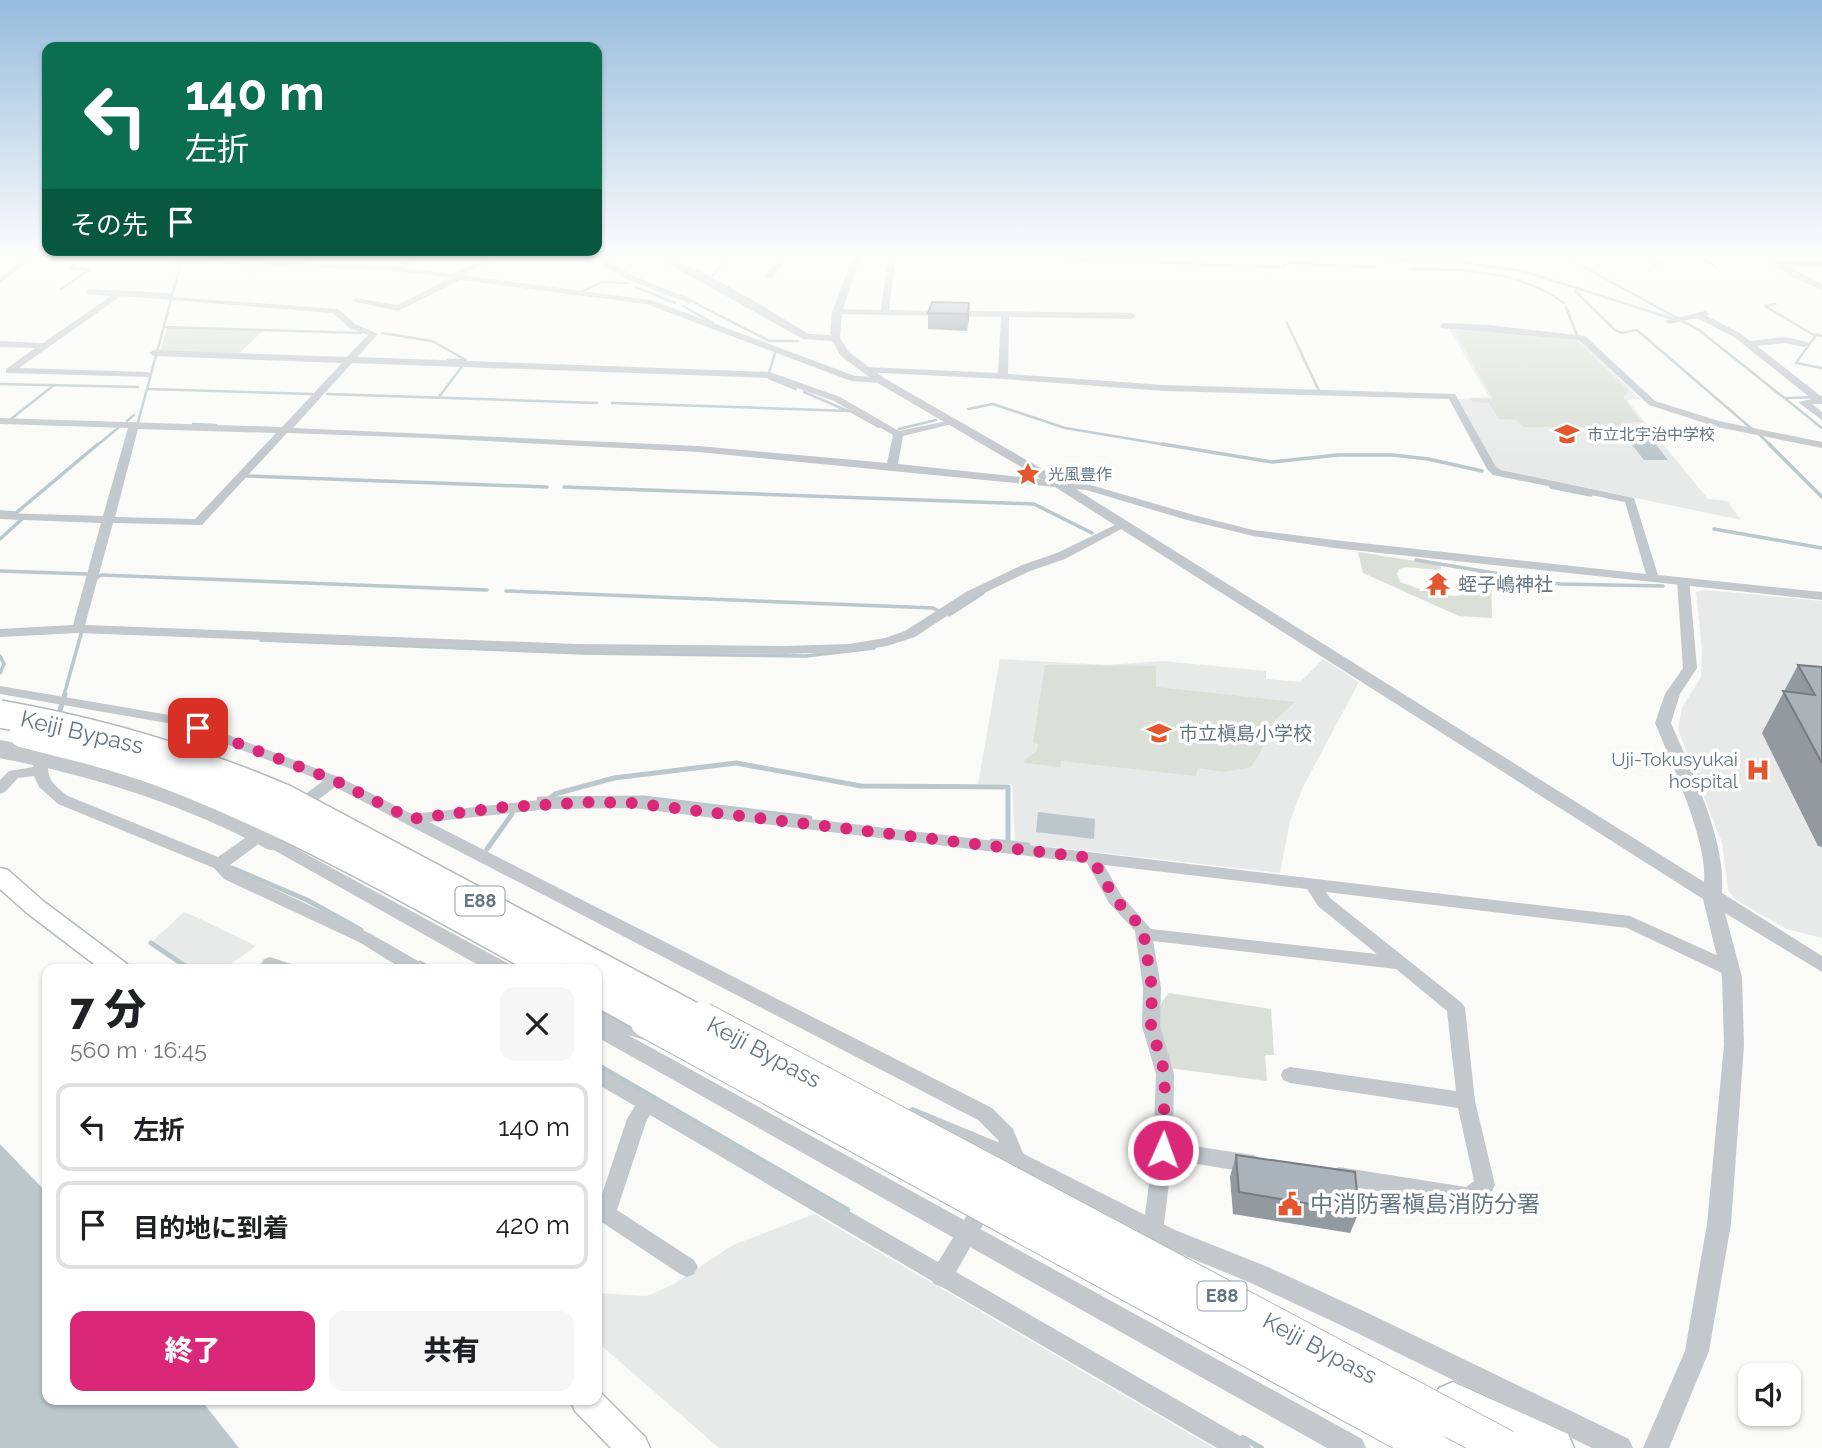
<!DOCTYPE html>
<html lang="ja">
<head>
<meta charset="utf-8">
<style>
  body { margin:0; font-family:Raleway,"Noto Sans JP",sans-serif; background:#f6f6f6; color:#202124; height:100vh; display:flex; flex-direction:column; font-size:26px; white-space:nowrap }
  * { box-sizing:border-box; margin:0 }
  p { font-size:23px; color:#757577 }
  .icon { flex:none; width:38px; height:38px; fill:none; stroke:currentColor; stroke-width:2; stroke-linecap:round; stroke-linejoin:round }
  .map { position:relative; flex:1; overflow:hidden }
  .sheet { position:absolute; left:42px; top:964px; width:560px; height:441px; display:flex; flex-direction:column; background:#fff; border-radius:14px; box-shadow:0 2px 5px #0004 }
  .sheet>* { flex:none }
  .hud { position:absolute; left:42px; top:42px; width:560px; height:214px; border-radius:14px; box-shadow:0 2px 5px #0004; background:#0b6e4f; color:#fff; overflow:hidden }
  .tools { position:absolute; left:1738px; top:1363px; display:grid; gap:14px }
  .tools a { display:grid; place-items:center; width:63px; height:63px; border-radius:14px; background:#fff; box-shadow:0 2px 5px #0004; font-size:35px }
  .pin { position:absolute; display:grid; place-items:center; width:60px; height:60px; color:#fff; margin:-30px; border-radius:14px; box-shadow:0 4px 10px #0006 }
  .me { position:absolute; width:77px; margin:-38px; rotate:2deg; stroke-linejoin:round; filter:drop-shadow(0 0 5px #0008) }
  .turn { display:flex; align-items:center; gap:24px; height:147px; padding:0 28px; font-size:32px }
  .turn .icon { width:91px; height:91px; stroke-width:2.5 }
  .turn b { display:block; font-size:49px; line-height:60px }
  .then { display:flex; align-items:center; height:66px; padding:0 28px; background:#0003; gap:14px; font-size:26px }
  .round { display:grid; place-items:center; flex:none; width:74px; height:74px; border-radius:14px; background:#f6f6f6 }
  .headline { display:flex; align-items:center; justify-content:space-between; height:119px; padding:0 28px }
  h1 { font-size:42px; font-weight:800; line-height:52px }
  .cta { display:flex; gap:14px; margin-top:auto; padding:14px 28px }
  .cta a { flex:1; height:80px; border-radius:14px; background:#db2777; color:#fff; font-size:28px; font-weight:800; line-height:80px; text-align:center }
  .cta a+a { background:#f6f6f6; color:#202124 }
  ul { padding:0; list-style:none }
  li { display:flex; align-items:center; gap:21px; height:88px; margin:0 14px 10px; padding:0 14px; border:4px solid #e0e0e0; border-radius:14px }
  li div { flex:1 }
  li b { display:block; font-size:26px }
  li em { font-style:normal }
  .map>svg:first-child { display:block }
</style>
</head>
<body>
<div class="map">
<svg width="1822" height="1448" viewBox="0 0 1822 1448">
  <rect width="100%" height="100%" fill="#fafaf8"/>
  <g fill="#e8e9e9">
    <polygon points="1451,328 1579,339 1640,399 1627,400 1708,499 1727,501 1741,520 1497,469 1458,399 1489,397 1449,329"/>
    <polygon points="1706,590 1822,601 1822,938 1787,929 1736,900 1728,890 1722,843 1678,730 1682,708 1701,677 1702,650 1696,592"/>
    <polygon points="1000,659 1107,665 1163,661 1266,671 1266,679 1300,682 1323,659 1359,682 1303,787 1290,821 1280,873 1015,843 1012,784 978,784"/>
    <polygon points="184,912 194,916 256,946 224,969 191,969 151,943"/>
    <polygon points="814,1214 1214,1448 719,1448 597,1342 597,1293 647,1296 672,1285 733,1245"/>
  </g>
  <g fill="#dadfd7">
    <polygon points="167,327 264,330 238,354 160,352"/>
    <polygon points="1454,330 1577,340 1629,391 1623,397 1642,422 1630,422 1636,430 1618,430 1615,427 1523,427 1518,420 1499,419 1489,403 1473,402 1470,398 1493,399"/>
    <path d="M1358 552 1441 565V569C1427 571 1411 565 1399 569L1397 574 1400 582C1421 589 1457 605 1476 589L1474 573 1478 571 1491 574 1492 618 1459 616 1363 573Z"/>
    <polygon points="1045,665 1156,666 1156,687 1295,702 1275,720 1277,725 1251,767 1223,772 1198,768 1196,776 1061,761 1060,767 1024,763 1025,759 1037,751 1038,744 1033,743"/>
    <path d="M1169 993 1271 1009 1274 1055H1265L1267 1081 1169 1068C1161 1042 1148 1015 1169 993Z"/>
  </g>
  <g fill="#bbc7cb">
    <polygon points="1629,441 1653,441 1668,460 1644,460"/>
    <polygon points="1038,812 1095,819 1094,839 1036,832"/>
    <polygon points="0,1144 47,1193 47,1400 201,1400 239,1448 0,1448"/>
  </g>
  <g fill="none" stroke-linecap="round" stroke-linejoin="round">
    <g stroke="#bbc7cb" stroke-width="2.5">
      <polyline points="928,255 1285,267 1284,264 1294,263 1375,267"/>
      <polyline points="1291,255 1465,263 1523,271 1686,323"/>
      <polyline points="1562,255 1699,330 1822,428"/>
      <polyline points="1699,255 1717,268"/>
      <polyline points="1411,269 1462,270 1510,277"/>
      <polyline points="711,278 724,260"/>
      <polyline points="1516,279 1545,291 1564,303"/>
      <polyline points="636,287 675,303"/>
      <polyline points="61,289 90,269 70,268 74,264"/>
      <polyline points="1575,291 1615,330 1622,333 1637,330 1752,429"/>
      <polyline points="579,293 602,282 627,283"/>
      <polyline points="695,303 769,341 798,341"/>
      <polyline points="1775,304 1765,306 1812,334 1822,336"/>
      <polyline points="683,306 713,323"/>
      <polyline points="1566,307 1577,335"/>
      <polyline points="1287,323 1319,391"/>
      <polyline points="164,327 361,333"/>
      <polyline points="382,333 432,341 466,360"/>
      <polyline points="1816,335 1796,363 1822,368"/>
      <polyline points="448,360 466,360"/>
      <polyline points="769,373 775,353"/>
      <polyline points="768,375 769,378 796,389"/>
      <polyline points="0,384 138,387"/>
      <polyline points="147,389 312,394"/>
      <polyline points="804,392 848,411"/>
      <polyline points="327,394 597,403"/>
      <polyline points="439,397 463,365"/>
      <polyline points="1786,398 1822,397"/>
      <polyline points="612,403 850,411 879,427"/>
      <polyline points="968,409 993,404 1065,428 1173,446"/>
      <polyline points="11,419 54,385"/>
      <polyline points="127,421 134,415"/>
      <polyline points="193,424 216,425"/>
      <polyline points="137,426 183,255"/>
      <polyline points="899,429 936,420"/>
      <polyline points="1759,434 1771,446"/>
      <polyline points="96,446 118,428"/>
    </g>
    <g stroke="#bbc7cb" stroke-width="3.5">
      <polyline points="1162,444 1272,462 1338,455 1393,455 1428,459 1482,471"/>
      <polyline points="1769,444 1822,497"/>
      <polyline points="247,476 547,487"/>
      <polyline points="564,487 1034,504 1092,533"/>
      <polyline points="1551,487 1591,495"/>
      <polyline points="0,512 16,513 98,444"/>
      <polyline points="1714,529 1822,548"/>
      <polyline points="0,539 22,519"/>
      <polyline points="1416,560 1560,584 1663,586"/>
      <polyline points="0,571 86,574"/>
      <polyline points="96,578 101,575 487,590"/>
      <polyline points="506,591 933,608 939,611"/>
      <polyline points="949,615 983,593"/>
      <polyline points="261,640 583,653 806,656 874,648"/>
      <polyline points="0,656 4,664 0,673"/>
      <polyline points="64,695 83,627"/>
    </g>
    <g stroke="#bbc7cb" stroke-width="5">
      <polyline points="58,717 65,694"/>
      <polyline points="550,798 555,794 614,778 736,763 861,786 1008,787 1008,842"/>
      <polyline points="539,799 644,798 810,818"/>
      <polyline points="992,841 1028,845"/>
      <polyline points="487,849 512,814"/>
      <polyline points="232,868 307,900 361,930"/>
      <polyline points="151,943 191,970"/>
      <polyline points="420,963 432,970"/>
    </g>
    <g stroke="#bbc7cb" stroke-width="6">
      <polyline points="597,1065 847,1210"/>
      <polyline points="1243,1438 1261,1448"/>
    </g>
    <g stroke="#b3babf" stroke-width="3">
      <g id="secondary">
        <polygon points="0,868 8,870 43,901 127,964 131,970 102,970 27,913 0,889"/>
        <polygon points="597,1389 645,1437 650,1448 611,1448 575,1411 570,1400 597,1400"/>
      </g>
    </g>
    <g stroke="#b4b9bd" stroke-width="3">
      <polygon id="motorway" points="1453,1382 1568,1434 1574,1448 1508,1448 1439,1416 1433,1402 1439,1388"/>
    </g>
    <g fill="#c3c8cc" fill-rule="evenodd">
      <polygon points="28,255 37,255 0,283 0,277"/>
      <polygon points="140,255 396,266 413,255 422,255 405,268 451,274 495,255 505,255 461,275 651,300 855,376 880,377 885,380 880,383 851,381 646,304 460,280 398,311 351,301 355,298 397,305 450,278 398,271 178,262"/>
      <polygon points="614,255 624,255 612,263 636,277 696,301 689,303 630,281 603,265 603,261"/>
      <polygon points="782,255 790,255 772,278 766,278 766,274"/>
      <path d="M830 255H922V259H899L895 265 889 310 1132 313 1136 316 1132 319 1009 317 1008 374 1164 385 1455 394 1496 467 1501 470 1634 498 1658 575 1822 592V600L1334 548 1253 536 1187 520 1086 490 699 452 428 438 287 433 202 525 113 523 85 625 576 644 784 646 849 644 885 638 905 631 966 592 1022 565 1057 553 1119 523H1127L1129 525 1065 559 1030 571 974 598 915 637 887 646 849 652 784 654 576 652 78 633 0 637V629L73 625 101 523 0 519V513L103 516 128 428 0 424V418L282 427 342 363 154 356 149 353 154 350 347 357 368 335 349 328 333 313 121 296 19 368 147 372 150 373V377L6 373V369L35 348 0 347V341L43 343 111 296 87 294V290L90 289 171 293 175 297 338 309 355 324 378 334 357 357 770 372 840 397 899 431 956 419V423L903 436 898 464 1087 484 1194 515 1253 530 1334 540 1646 574 1625 502 1493 475 1487 469 1449 399 1164 391 1003 379 863 372V368L866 367 998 373 1001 317 834 314 833 312 837 309 881 310 887 265 891 259 834 257ZM352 363 769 378 834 401 893 435 887 463 699 446 293 428ZM138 429 276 433 195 519 115 517Z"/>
      <polygon points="1638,255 1647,255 1663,265 1656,267"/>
      <polygon points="1758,255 1767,255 1779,262 1822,262 1822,266 1787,266 1822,284 1822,290 1792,277"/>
      <polygon points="1705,311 1709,314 1707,316 1740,333 1750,341 1785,337 1807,342 1809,344 1804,347 1785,343 1757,346 1822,397 1822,404 1812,404 1822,412 1822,420 1798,402 1812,399 1734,337 1697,318 1669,324 1665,321"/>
      <polygon points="1444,323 1489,325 1585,336 1655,401 1719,421 1822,442 1822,448 1717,427 1649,405 1579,340 1441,328 1440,326"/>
      <path d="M0 686 181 717 339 777 412 814 549 799 632 798 1630 916 1736 964 1739 969 1736 974 1730 976 1724 974 1627 928 1326 892 1330 898 1462 1003 1465 1008 1475 1101 1495 1185 1492 1191 1469 1205 1339 1185 1332 1182 1329 1176 1332 1170 1339 1167 1466 1187 1474 1181 1458 1108 1290 1083 1283 1080 1281 1075 1283 1070 1290 1067 1456 1091 1447 1011 1396 969 1153 941 1161 987 1160 1026 1174 1074 1173 1143 1253 1155 1260 1158 1263 1164 1260 1170 1253 1173 1172 1160 1163 1231 1160 1238 1153 1240 1146 1238 1143 1231 1153 1150 1156 1074 1142 1026 1143 987 1135 931 1109 903 1087 863 632 808 549 809 429 822 992 1108 1013 1129 1026 1160 1021 1169 1014 1172 1007 1169 998 1140 978 1120 335 787 302 812H292L289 808 292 804 323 781 173 724 0 694ZM1104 865 1307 889 1318 906 1377 954 1151 929 1121 895Z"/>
      <path d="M43 745 50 750C45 775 48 781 68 796L218 857 262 826H272L275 830 272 834 230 865 236 871 371 934 425 965 427 970H404L359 942 224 879 214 868 58 804 39 787 34 776 18 778 5 792 0 794V780L9 771 33 767 36 750Z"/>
      <polygon points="270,957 294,965 296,970 264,969 261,964 264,959"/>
      <polygon points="597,1067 938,1262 977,1199 984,1196 991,1199 994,1205 991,1211 956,1272 1247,1440 1251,1448 1217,1448 942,1287 934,1284 932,1281 650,1115 646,1122 617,1210 694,1260 698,1267 694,1274 687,1277 680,1274 597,1219 597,1199 600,1200 627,1119 635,1106 597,1084"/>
    </g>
    <g fill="#c3c8cc" fill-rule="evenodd">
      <path d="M652 255C685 255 776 315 809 334L830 335 832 312 853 255H861L842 312 840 338 849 352 884 378 1063 481 1704 882C1708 842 1671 762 1655 723L1665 694 1683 668 1677 581 1679 578H1689L1697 668 1680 694 1671 723C1692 773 1726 838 1722 893L1822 956V972L1725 913 1742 977 1744 1045 1731 1224 1709 1351 1669 1448H1643L1685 1351 1707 1224 1724 1045 1722 977 1703 899 1055 487 876 382 841 356 832 341 803 339Z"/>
      <polygon points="271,835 511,965 513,970 487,970 265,845 262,841 265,837"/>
      <polygon points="597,1008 658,1028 661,1034 658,1040 651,1042 628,1035 1362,1439 1366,1448 1327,1448 597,1037"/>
      <polygon points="913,1107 1012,1148 1175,1230 1268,1267 1370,1314 1629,1439 1633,1448 1592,1448 1353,1331 1251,1283 1159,1245 996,1162 905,1122 902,1116 905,1110"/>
    </g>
    <use href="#secondary" fill="#fff" fill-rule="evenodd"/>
    <use href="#motorway" fill="#fff" fill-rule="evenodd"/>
    <g stroke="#b4b9bd" stroke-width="30" stroke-linecap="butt">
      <g id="motorway-bridge-far1">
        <path d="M0 714C98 731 192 759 284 798L704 1022"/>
        <path d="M23 734C71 746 119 757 166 775 302 827 427 900 554 970"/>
        <polyline points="597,992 651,1022"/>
      </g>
    </g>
    <g stroke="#b4b9bd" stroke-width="38" stroke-linecap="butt">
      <g id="motorway-bridge">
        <polyline points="648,1020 1431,1448"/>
        <polyline points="701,1020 1505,1448"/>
      </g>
    </g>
    <path stroke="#c3c8cc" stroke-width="18" d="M0 749C96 767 185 795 271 841"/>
    <use href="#motorway-bridge-far1" stroke="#fff" stroke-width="27"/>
    <use href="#motorway-bridge" stroke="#fff" stroke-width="36"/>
  </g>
  <g fill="#929a9f">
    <polygon points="969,303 967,331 928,329 928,313"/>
    <polygon points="1798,665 1822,667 1822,847 1818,846 1762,733"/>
    <polygon points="1236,1155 1359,1212 1350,1233 1233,1214 1230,1177"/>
  </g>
  <polygon fill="#777d82" points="969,303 969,319 967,331 968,314"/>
  <g fill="#aab3b9" stroke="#777d82" stroke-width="2">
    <polygon points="932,302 969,303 968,314 928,313"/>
    <polygon points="1798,665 1822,667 1822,763 1783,691 1815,695"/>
    <polygon points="1236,1155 1355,1172 1359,1212 1239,1192"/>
  </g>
  <linearGradient id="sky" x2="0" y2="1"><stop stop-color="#96bcdc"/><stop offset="0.56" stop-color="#fdfdfc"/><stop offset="1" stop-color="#fdfdfc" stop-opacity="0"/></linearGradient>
  <rect width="1822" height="458" fill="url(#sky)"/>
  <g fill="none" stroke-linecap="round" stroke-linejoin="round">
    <polyline stroke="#db2777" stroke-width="12" stroke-dasharray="0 21.6" points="198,728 334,780 411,819 504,807 594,802 632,803 1092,858 1115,899 1143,929 1152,988 1151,1026 1165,1074 1163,1150"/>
  </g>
  <defs>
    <g id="school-bare" transform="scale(1.89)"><path d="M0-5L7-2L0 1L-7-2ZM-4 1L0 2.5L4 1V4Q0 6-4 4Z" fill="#e4572e" stroke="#fff" stroke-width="2.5" paint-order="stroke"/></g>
    <g id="sight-bare" transform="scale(1.89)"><path d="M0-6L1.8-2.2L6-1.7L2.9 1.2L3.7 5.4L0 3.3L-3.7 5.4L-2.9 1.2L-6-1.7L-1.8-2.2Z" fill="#e4572e" stroke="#fff" stroke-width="2.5" paint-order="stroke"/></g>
    <g id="temple-bare" transform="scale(1.89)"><path d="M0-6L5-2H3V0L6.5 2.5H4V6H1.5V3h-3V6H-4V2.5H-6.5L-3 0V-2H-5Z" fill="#e4572e" stroke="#fff" stroke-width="2.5" paint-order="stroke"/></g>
    <g id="hospital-bare" transform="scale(1.89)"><path d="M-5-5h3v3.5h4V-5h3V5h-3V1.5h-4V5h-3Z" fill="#e4572e" stroke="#fff" stroke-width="2.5" paint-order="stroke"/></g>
    <g id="civic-bare" transform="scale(1.89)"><path d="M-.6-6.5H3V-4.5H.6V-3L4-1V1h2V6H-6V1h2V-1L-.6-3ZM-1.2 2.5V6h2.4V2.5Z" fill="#e4572e" stroke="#fff" stroke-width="2.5" paint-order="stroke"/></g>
  </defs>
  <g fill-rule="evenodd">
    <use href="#school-bare" x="1567" y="434"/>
    <use href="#sight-bare" x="1028" y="474"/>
    <use href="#temple-bare" x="1438" y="584"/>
    <use href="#school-bare" x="1159" y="733"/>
    <use href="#hospital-bare" x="1758" y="770"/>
    <use href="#civic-bare" x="1290" y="1204"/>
  </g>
  <g text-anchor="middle" stroke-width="7" stroke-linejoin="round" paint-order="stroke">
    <g font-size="16" fill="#657683" stroke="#fff" text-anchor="start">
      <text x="1587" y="440">市立北宇治中学校</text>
      <text x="1048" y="480">光風豊作</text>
    </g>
    <g fill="#fff" stroke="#939fa8" stroke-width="2">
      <rect x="455.5" y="886.5" width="49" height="29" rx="5"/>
      <rect x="1197.5" y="1281.5" width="49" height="29" rx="5"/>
    </g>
    <g font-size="18" font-weight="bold" fill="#657683">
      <text x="480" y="907">E88</text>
      <text x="1222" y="1302">E88</text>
    </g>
    <g font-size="19" fill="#657683" stroke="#fff" text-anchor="start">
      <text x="1458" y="591">蛭子嶋神社</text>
      <text x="1179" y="740">市立槇島小学校</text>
      <text x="1738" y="766" text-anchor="end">Uji-Tokusyukai<tspan x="1738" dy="22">hospital</tspan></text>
    </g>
    <g font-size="23" fill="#657683" stroke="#fff">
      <text transform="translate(82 732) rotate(13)" y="8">Keiji Bypass</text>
      <text transform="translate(764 1052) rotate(28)" y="8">Keiji Bypass</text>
      <text transform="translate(1320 1348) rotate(28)" y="8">Keiji Bypass</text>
    </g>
    <g font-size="23" fill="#657683" stroke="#fff" text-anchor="start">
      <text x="1310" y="1212">中消防署槇島消防分署</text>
    </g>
  </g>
</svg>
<div class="tools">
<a><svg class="icon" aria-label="sound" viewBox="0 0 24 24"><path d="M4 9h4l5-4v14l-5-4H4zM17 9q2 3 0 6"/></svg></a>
</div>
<div class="pin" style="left:198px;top:728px;background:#d93025"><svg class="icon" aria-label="arrive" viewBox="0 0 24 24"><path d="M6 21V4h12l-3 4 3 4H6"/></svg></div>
<svg class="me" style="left:1163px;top:1150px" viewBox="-20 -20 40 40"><circle r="17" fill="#db2777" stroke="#fff" stroke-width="3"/><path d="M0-11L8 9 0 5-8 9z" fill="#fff"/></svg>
<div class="hud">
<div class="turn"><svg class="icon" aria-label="left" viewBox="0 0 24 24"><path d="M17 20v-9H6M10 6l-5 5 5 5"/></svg><div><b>140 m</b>左折</div></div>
<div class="then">その先<svg class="icon" aria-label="arrive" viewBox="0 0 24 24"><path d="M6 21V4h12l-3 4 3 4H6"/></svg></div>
</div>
<section class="sheet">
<div class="headline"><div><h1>7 分</h1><p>560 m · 16:45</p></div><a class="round"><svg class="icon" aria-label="close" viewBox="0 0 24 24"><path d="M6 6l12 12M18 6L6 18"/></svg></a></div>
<ul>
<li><svg class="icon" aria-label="left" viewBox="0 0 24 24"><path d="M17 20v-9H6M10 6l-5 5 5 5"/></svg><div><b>左折</b></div><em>140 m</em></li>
<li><svg class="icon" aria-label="arrive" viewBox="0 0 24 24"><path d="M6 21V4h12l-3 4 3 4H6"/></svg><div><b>目的地に到着</b></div><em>420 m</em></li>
</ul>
<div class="cta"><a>終了</a><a>共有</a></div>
</section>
</div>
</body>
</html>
